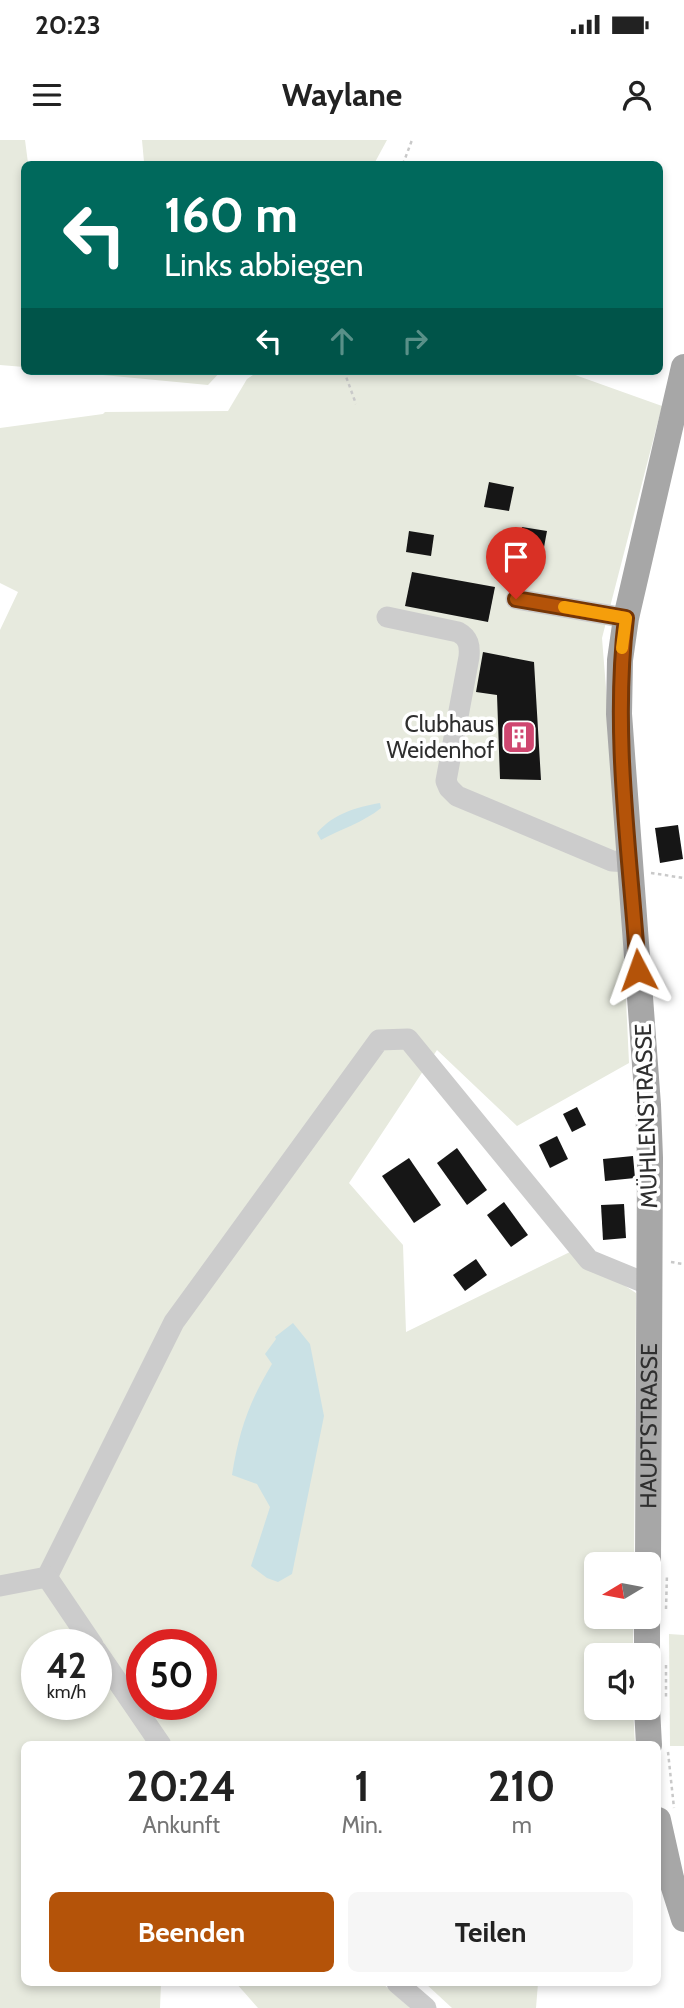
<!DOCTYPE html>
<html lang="de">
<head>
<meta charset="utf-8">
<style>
  body { margin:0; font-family:Cabin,sans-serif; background:#f6f6f6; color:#222; height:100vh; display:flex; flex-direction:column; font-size:26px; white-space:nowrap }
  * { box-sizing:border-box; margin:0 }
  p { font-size:23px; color:#767676 }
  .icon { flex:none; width:38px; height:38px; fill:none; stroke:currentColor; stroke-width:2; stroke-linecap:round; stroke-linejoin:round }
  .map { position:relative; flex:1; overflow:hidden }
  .side { position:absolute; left:21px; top:1601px; width:640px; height:245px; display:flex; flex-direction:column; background:#fff; border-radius:10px; box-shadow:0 4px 10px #0003 }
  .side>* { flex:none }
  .guide { position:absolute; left:21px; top:21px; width:642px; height:214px; border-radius:10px; box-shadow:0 4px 10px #0003; background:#00695c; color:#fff; overflow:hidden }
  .needle { width:46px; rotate:260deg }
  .buttons { position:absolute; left:584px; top:1412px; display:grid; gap:14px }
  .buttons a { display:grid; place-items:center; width:77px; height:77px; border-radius:10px; background:#fff; box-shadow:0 4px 10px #0003; font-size:35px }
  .speed { position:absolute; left:21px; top:1489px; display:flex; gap:14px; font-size:35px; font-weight:700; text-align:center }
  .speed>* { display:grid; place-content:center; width:91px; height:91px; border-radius:50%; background:#fff; box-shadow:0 4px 10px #0003; line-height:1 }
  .speed small { font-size:18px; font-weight:400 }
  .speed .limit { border:10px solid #d22; background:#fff; color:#111 }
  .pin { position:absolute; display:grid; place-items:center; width:60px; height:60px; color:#fff; margin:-72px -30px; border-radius:50% 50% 50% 0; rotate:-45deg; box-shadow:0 0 7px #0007 }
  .pin .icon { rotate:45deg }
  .me { position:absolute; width:77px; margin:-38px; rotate:356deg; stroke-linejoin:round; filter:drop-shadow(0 0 5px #0008) }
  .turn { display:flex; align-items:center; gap:24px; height:147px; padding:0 28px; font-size:32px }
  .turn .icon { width:91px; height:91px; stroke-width:2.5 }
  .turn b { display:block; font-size:49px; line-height:60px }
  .lanes { display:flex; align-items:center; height:66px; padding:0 28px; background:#0003; justify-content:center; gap:35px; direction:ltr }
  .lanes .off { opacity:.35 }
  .eta { display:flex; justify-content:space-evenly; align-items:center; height:119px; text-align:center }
  .eta b { font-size:42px; font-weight:700; line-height:49px }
  .action { display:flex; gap:14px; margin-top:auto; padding:14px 28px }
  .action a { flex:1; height:80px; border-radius:10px; background:#b45309; color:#fff; font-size:28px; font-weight:700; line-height:80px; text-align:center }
  .action a+a { background:#f6f6f6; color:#222 }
  .status { display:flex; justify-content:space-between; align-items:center; height:49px; padding:0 35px; background:#fff; direction:ltr }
  .status svg { height:19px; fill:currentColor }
  header { display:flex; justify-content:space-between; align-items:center; height:91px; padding:0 28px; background:#fff; font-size:32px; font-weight:700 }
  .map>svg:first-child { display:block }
</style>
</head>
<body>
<div class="status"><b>20:23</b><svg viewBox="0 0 49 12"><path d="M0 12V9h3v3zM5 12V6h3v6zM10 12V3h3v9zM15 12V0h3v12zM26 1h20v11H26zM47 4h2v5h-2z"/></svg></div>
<header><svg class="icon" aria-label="menu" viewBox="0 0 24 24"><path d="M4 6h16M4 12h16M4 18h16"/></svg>Waylane<svg class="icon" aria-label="person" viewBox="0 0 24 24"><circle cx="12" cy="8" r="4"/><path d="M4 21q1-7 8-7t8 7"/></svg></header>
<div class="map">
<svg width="684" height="1868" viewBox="0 0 684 1868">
  <rect width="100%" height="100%" fill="#fff"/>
  <g fill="#e7eade" fill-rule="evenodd">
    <polygon points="0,0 25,0 28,23 34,24 24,24 24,227 0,225"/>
    <polygon points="142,0 387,0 374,24 154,24 144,22"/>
    <polygon points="61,231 221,231 208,245"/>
    <path d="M259 231H564L662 266 602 498 619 711 629 923 517 986 437 910 349 1043 403 1105 406 1192 572 1111 636 1153 634 1424H597V1477H633V1515L597 1516V1568H633L635 1605H24V1843H161L160 1868H0V490L18 452 0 443V288L103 274 105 272 228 271 247 239ZM37 1505H96V1564H37ZM142 1505H201V1564H142Z"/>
    <polygon points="669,1494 684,1495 684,1606 670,1606"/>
    <polygon points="236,1843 382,1843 410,1868 258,1868"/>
    <polygon points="425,1843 538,1843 536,1868 452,1868"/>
  </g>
  <g fill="#cae1e5">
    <path d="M380 663 381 668C364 682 341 689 321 700L317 693C333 674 356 667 380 663Z"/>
    <path d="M293 1183 310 1204 324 1276 292 1434 278 1442 267 1438 251 1426 270 1367 257 1344 232 1335C239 1291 249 1262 272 1224L265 1214 276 1199 275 1197Z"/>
  </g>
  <g fill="#161616">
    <polygon points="489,342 514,347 509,371 484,367"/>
    <polygon points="522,387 547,391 542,418 517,413"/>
    <polygon points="409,391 434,395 431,416 406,412"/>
    <polygon points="412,432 495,447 488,482 405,466"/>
    <polygon points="483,512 534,522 541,640 500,639 497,555 476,552"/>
    <polygon points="678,685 683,719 660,723 655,688"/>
    <polygon points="577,967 586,985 572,992 563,974"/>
    <polygon points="557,996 568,1019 550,1028 539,1005"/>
    <polygon points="457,1008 487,1050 467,1065 437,1023"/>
    <polygon points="633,1016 635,1038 605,1041 603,1019"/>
    <polygon points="409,1018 441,1065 414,1083 382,1036"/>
    <polygon points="504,1062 528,1095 511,1107 487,1075"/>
    <polygon points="624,1064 626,1098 603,1100 601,1065"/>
    <polygon points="476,1119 487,1135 465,1151 453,1135"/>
  </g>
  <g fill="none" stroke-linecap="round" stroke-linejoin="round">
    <g stroke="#c9c9c9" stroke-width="2.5" stroke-dasharray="3.5 3.5" stroke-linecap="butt">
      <polyline points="403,24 412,0"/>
      <polyline points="344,231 356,264"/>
      <polyline points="651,733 684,738"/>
      <polyline points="671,1122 683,1124"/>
      <polyline points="666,1469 667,1434"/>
      <polyline points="666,1525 666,1560"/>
      <polyline points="668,1612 674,1668"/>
    </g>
    <g stroke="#ccc" stroke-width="21">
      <polyline points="516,459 626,478"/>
      <path d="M387 477 458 492C469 498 470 506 469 517L446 641 449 648 457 656 612 721 630 722"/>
      <polyline points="47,1437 174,1182 379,900 408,899 589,1120 650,1145"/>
      <polyline points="0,1446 47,1437 93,1505"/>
      <polyline points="96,1510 161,1605"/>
      <polyline points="397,1843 426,1868"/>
    </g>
    <g stroke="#a7a7a7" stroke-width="26">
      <path id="s1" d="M648 1424 650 1018 648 965 619 574 620 520 626 478 684 227"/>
      <polyline points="647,1516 647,1477"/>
      <polyline points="647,1568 649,1605"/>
      <polyline points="658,1680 671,1738 684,1779"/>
    </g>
  </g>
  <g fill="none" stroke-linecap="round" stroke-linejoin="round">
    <g stroke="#753606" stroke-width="18">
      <path id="route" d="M516 459 626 478C612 595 630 713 638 830"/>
    </g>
    <use href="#route" stroke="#b45309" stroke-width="12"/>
    <polyline stroke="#f59e0b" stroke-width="12" points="564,467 626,478 622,508"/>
  </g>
  <defs>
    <g id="building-square" transform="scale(1.75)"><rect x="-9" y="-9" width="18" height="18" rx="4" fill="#cf4770" stroke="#fff"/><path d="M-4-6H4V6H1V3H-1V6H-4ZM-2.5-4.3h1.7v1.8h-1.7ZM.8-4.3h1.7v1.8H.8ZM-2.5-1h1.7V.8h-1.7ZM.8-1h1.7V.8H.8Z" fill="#fff"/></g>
  </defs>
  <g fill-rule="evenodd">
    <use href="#building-square" x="519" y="597"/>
  </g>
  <g text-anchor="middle" stroke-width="7" stroke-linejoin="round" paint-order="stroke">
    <g font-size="23" fill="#2f2f2f" stroke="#fff" text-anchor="end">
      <text x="494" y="592">Clubhaus<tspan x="494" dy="26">Weidenhof</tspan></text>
    </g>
    <g font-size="23" fill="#2f2f2f" stroke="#fff">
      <text transform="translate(646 976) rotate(-92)" y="8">MÜHLENSTRASSE</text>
      <text dy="8" stroke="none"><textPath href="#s1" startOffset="138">HAUPTSTRASSE</textPath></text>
    </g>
  </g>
</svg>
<div class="buttons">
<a><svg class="needle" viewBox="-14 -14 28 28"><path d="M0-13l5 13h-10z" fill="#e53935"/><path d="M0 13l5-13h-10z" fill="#767676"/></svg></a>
<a><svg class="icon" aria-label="sound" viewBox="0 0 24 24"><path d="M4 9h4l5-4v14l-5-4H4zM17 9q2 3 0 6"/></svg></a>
</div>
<div class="speed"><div>42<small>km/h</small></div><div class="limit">50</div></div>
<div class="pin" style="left:516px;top:459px;background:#d93025"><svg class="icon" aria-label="arrive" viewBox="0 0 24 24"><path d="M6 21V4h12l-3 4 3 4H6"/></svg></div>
<svg class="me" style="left:638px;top:830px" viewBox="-20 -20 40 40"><path d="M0-17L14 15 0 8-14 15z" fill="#b45309" stroke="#fff" stroke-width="4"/></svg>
<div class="guide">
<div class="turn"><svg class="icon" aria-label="left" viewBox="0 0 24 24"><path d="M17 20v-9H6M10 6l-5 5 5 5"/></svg><div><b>160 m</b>Links abbiegen</div></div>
<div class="lanes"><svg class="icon" aria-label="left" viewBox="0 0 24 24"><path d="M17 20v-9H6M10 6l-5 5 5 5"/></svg><svg class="icon off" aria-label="ahead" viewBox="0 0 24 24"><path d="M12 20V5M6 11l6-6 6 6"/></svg><svg class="icon off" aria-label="right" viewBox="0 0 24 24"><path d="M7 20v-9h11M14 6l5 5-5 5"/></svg></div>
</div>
<section class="side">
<div class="eta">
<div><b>20:24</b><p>Ankunft</p></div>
<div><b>1</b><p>Min.</p></div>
<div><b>210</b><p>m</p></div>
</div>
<div class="action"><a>Beenden</a><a>Teilen</a></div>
</section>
</div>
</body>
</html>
